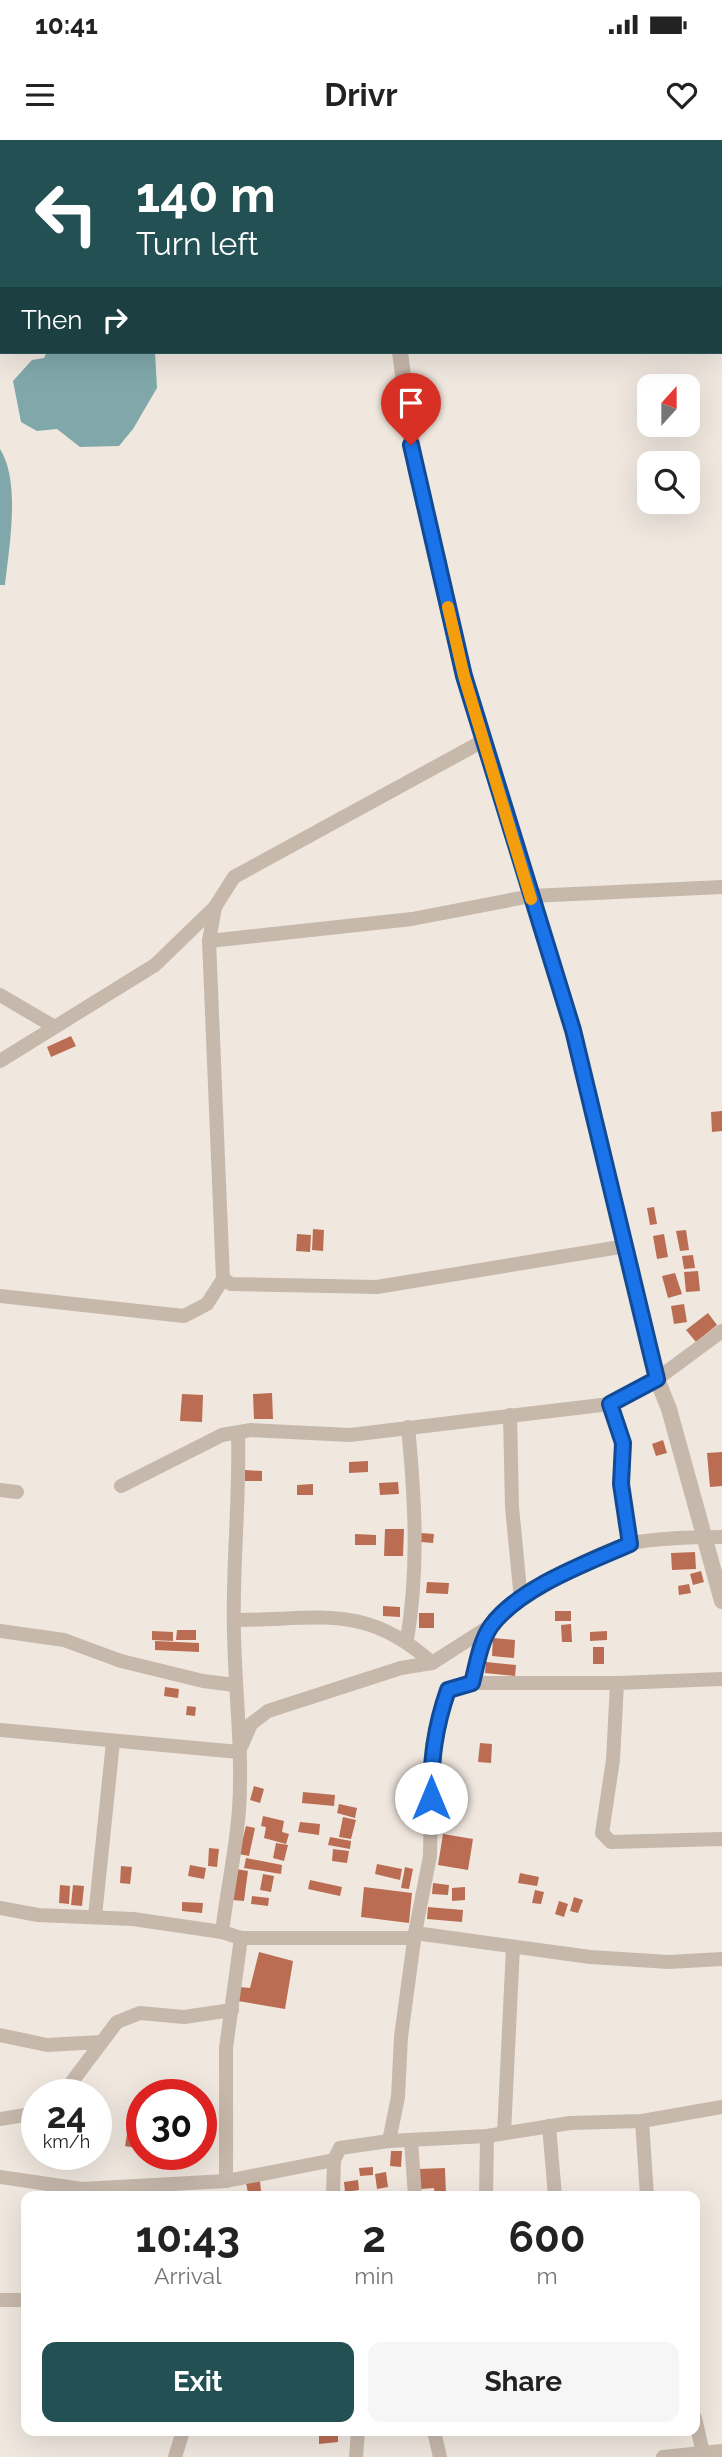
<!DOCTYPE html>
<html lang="en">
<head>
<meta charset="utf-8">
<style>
  body { margin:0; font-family:Raleway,sans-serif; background:#f6f6f6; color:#222; height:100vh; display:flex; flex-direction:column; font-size:26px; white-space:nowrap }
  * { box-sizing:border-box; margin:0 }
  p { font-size:23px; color:#767676 }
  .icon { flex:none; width:38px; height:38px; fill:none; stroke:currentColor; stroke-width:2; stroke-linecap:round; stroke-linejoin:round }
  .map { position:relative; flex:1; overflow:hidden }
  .side { position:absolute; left:21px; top:2051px; width:679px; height:245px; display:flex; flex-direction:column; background:#fff; border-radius:14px; box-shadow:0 7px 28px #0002 }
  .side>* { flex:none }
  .top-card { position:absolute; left:0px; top:0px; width:723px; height:214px; box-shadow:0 7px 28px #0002; background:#235053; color:#fff; overflow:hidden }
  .needle { width:46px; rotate:21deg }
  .controls { position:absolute; left:637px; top:234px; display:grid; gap:14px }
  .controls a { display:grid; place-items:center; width:63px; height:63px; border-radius:14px; background:#fff; box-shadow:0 7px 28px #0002; font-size:35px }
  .speed { position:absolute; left:21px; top:1939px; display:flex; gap:14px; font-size:35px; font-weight:700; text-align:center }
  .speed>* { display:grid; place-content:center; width:91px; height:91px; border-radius:50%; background:#fff; box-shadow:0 7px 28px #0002; line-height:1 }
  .speed small { font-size:18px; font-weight:400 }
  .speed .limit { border:10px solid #d22; background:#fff; color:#111 }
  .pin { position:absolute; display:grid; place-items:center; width:60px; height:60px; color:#fff; margin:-72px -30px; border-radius:50% 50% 50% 0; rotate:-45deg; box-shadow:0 0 7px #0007 }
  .pin .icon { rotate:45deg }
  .me { position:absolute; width:77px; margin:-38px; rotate:0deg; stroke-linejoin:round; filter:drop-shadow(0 0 5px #0008) }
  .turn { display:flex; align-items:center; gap:24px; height:147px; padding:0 21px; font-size:32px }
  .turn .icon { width:91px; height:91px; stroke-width:2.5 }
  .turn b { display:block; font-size:49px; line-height:60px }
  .then { display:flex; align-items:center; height:66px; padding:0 21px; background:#0003; gap:14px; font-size:26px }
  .eta { display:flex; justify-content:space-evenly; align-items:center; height:119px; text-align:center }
  .eta b { font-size:42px; font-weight:700; line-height:49px }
  .cta { display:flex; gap:14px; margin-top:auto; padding:14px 21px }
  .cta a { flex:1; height:80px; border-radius:14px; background:#235053; color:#fff; font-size:28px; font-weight:700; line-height:80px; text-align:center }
  .cta a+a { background:#f6f6f6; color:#222 }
  .status { display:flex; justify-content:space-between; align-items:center; height:49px; padding:0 35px; background:#fff; direction:ltr }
  .status svg { height:19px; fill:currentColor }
  header { display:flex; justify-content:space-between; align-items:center; height:91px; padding:0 21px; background:#fff; font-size:32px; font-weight:700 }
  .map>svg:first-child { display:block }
</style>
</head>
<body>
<div class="status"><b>10:41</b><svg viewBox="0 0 49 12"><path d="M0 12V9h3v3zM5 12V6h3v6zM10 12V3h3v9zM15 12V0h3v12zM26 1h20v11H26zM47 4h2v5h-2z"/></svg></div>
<header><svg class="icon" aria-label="menu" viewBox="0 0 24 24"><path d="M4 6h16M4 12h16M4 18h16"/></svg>Drivr<svg class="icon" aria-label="heart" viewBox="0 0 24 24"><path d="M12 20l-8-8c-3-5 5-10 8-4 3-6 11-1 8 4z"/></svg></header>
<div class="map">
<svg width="722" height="2317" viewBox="0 0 722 2317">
  <rect width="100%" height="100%" fill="#f0e8df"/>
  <g fill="#80a8ab">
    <polygon points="47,212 155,212 157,248 133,289 119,306 80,307 57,289 37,291 21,282 13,241 32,220 44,218"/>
    <path d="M0 309C21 342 9 407 5 445H0Z"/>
  </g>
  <g fill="#ba6d53">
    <polygon points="71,896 76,906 51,917 47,907"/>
    <polygon points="722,971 722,991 712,992 711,972"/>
    <polygon points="654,1067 657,1084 650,1085 647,1068"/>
    <polygon points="313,1089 324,1090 323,1111 312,1110"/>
    <polygon points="686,1090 689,1110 680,1111 676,1091"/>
    <polygon points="297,1094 311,1095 310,1112 296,1111"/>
    <polygon points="664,1094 668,1117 657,1119 653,1096"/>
    <polygon points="693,1115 695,1128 684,1129 682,1116"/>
    <polygon points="698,1131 700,1151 686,1152 684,1132"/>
    <polygon points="675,1133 682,1154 668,1158 662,1136"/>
    <polygon points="684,1164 687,1182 674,1184 671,1166"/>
    <polygon points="708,1173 717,1185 696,1202 686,1190"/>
    <polygon points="272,1253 273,1279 254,1279 253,1254"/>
    <polygon points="182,1254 203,1255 202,1282 180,1281"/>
    <polygon points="663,1300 667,1313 656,1316 652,1304"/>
    <polygon points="722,1312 722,1346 710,1347 707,1313"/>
    <polygon points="368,1321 368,1332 349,1333 349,1322"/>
    <polygon points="245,1330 262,1331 262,1341 245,1341"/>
    <polygon points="398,1342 399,1354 380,1355 379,1343"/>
    <polygon points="313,1344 313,1355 297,1355 297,1345"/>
    <polygon points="385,1389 404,1389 403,1416 384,1416"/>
    <polygon points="421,1393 434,1394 433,1403 421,1402"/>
    <polygon points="355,1394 376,1395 376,1405 355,1405"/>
    <polygon points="695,1412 696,1429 672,1430 671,1413"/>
    <polygon points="701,1431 704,1442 693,1445 690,1434"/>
    <polygon points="427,1442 449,1443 448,1454 426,1453"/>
    <polygon points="689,1444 691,1453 679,1455 678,1446"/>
    <polygon points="383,1466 400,1467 400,1477 383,1476"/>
    <rect x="555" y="1471" width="16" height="10"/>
    <rect x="419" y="1473" width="15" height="15"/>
    <polygon points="571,1484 572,1502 562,1502 561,1485"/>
    <polygon points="177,1490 196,1490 196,1500 176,1500"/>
    <polygon points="152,1491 173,1492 173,1501 152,1500"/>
    <polygon points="607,1491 607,1500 590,1501 590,1492"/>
    <polygon points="493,1498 515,1500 514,1518 492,1516"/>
    <polygon points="155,1501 199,1503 199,1512 155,1510"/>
    <rect x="593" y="1507" width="11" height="17"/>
    <polygon points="486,1522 516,1525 515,1536 485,1533"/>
    <polygon points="165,1547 179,1549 178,1558 164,1556"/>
    <polygon points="187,1566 196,1567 195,1576 186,1575"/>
    <polygon points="480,1603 492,1604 491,1623 478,1622"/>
    <polygon points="254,1646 264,1649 260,1663 250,1660"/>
    <polygon points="303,1652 335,1655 334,1666 302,1663"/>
    <polygon points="339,1664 357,1668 355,1678 337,1673"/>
    <polygon points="263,1676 284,1681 282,1692 289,1694 286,1704 264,1698 266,1687 261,1686"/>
    <polygon points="343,1677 356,1680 351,1699 339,1697"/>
    <polygon points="300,1682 320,1684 319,1695 298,1692"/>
    <polygon points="246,1686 255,1688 249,1716 239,1714"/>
    <polygon points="443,1694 473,1699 468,1730 438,1725"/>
    <polygon points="330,1697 351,1701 350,1709 328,1705"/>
    <polygon points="276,1703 288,1705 284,1721 273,1718"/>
    <polygon points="209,1708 219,1709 217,1727 208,1726"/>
    <polygon points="333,1709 349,1711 347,1723 332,1721"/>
    <polygon points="246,1718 282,1725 281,1734 244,1728"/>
    <polygon points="377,1724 402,1729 400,1740 375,1734"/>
    <polygon points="190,1725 206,1728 204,1739 188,1736"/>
    <polygon points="121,1726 132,1727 130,1744 120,1743"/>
    <polygon points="405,1727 413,1729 409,1749 401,1748"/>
    <polygon points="236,1729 248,1731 244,1761 232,1760"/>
    <polygon points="520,1733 539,1737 537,1746 518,1743"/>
    <polygon points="263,1734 274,1736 271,1752 260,1750"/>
    <polygon points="310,1740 342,1747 340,1756 308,1749"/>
    <polygon points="433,1743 449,1745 448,1755 432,1754"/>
    <polygon points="60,1745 70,1746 69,1764 59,1763"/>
    <polygon points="73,1745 84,1746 82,1766 71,1765"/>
    <polygon points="364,1747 412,1753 409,1783 361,1777"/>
    <polygon points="465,1747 465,1760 452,1761 452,1748"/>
    <polygon points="535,1750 544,1752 541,1764 532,1763"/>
    <polygon points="252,1756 269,1758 268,1766 251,1764"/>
    <polygon points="574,1757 583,1760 578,1773 570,1771"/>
    <polygon points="559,1761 568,1764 564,1777 555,1774"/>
    <polygon points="182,1762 203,1763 202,1773 182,1771"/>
    <polygon points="428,1767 463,1770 462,1782 427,1779"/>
    <polygon points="259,1812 293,1821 285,1869 238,1861 240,1847 250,1848"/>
    <polygon points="128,1988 139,1990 136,2008 125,2006"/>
    <polygon points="391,2011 402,2011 401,2027 390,2026"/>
    <polygon points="373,2027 373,2035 360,2036 359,2028"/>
    <polygon points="445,2028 446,2056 435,2056 434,2048 420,2049 419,2029"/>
    <polygon points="386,2032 388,2047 377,2049 375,2034"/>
    <polygon points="358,2040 359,2050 345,2052 344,2042"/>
    <polygon points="260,2041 261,2051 248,2053 246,2043"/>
    <polygon points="338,2294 338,2302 319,2304 319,2295"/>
  </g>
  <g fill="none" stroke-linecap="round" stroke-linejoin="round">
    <g stroke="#c7b8ac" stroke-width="14">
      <polyline points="721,72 722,72"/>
      <polyline points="721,119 722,120"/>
      <polyline points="483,601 234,737 215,767 209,801 223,1139 231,1144 377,1147 626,1106"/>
      <polyline points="209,801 412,779 531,756 722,747"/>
      <polyline points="0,855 53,886"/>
      <polyline points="0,921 155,825 215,767"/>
      <polyline points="0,1156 184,1176 207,1164 223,1139"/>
      <polyline points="610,1264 623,1302 621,1344 630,1404"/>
      <polyline points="510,1275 512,1367 521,1460"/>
      <path d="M238 1295C240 1361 232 1427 234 1493 235 1552 243 1611 239 1670 236 1710 227 1751 222 1792L241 1798H415"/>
      <polyline points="121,1346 222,1295 251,1290 350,1295 610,1264 657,1239 722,1191"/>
      <polyline points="0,1350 17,1352"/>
      <path d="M235 1480C317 1480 365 1462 432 1523"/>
      <polyline points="0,1491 64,1500 121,1521 203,1541 235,1545"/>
      <path d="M407 1500C419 1428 415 1359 408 1287"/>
      <polyline points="722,1539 617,1543 613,1620 602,1693 611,1702 722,1699"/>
      <polyline points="472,1543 617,1543"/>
      <polyline points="0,1590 239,1612"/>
      <polyline points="242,1605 251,1584 268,1571 401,1528 432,1523 490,1486"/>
      <polyline points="0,1768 38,1775 133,1779 222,1792"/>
      <polyline points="95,1776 113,1602"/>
      <polyline points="415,1793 590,1817 669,1822 722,1819"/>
      <polyline points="241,1798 226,1908 226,2041 334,2020"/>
      <polyline points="0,1895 47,1905 101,1902"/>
      <polyline points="62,1955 117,1882 140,1873 184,1877 232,1870"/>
      <polyline points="0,1979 37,1973"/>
      <polyline points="642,1981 647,2056"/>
      <polyline points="549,1986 555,2056"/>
      <polyline points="504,1993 513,1807"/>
      <polyline points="411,2000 415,2056"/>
      <path d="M389 2001 398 1957 401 1897 415 1793 430 1716 432 1605 448 1550 472 1543C477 1524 480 1504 491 1487 510 1459 598 1410 631 1403 660 1398 693 1397 722 1397"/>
      <polyline points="0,2037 82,2049 226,2041"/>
      <polyline points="333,2056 334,2020 340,2008 389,2001 487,1996 570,1983 642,1981 722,1967"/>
      <polyline points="486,2056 487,1996"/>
      <polyline points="0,2160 26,2160"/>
      <polyline points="695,2278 703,2313"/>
      <polyline points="434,2291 440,2317"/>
      <polyline points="175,2317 183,2291"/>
      <polyline points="356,2317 358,2291"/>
      <polyline points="663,2317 722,2311"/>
    </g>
    <g stroke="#c7b8ac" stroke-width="16">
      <polyline points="402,2 402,0"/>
      <polyline points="400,212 415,328 464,536 573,890 657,1239 669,1269 722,1461"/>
    </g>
  </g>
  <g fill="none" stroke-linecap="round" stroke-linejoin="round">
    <g stroke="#114b97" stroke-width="18">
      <path id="route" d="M411 305 464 536 573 890 657 1239 610 1264 623 1303 621 1344 630 1404C587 1423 520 1447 491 1486 480 1502 477 1524 472 1543L448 1550C435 1587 431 1619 431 1658"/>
    </g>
    <use href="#route" stroke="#1a73e8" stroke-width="12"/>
    <polyline stroke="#f59e0b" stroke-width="12" points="448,467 464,536 531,759"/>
  </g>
</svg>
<div class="controls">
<a><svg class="needle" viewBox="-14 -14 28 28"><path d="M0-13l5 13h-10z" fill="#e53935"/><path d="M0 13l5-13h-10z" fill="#767676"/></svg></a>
<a><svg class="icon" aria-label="search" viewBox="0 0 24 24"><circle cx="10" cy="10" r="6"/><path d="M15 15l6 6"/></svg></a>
</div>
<div class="speed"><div>24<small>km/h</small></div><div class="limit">30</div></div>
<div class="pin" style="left:411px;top:305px;background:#d93025"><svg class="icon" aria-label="arrive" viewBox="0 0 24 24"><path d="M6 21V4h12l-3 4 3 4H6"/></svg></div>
<svg class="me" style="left:431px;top:1658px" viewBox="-20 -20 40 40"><circle r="19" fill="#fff"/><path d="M0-13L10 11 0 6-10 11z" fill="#1a73e8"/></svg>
<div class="top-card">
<div class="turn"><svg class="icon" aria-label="left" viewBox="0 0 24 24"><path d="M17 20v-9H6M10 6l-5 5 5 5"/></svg><div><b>140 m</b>Turn left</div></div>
<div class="then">Then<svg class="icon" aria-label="right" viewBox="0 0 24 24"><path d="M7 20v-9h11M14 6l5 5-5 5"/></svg></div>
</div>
<section class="side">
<div class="eta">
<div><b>10:43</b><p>Arrival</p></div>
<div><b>2</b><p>min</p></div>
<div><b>600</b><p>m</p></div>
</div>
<div class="cta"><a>Exit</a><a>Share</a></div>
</section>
</div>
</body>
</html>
